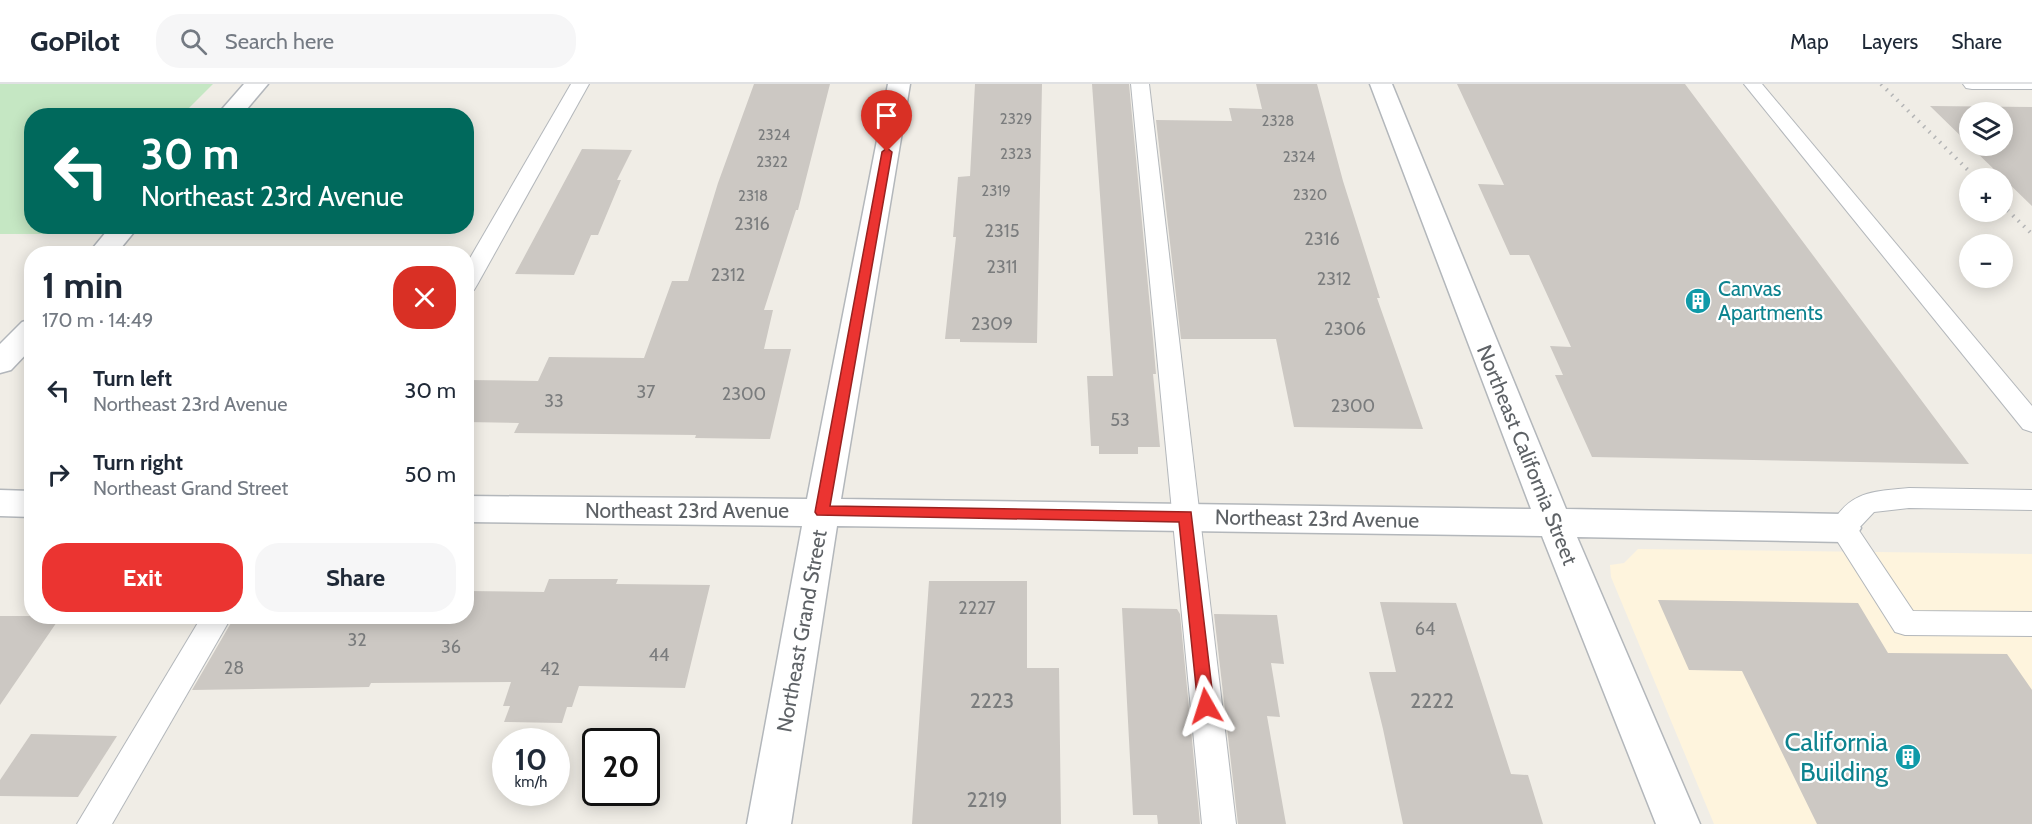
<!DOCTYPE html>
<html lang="en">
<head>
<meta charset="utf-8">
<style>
  body { margin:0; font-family:Cabin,sans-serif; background:#f6f6f7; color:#1f2937; height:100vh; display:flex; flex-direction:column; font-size:22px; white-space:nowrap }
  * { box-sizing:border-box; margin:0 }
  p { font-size:20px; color:#747a83 }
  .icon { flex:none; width:33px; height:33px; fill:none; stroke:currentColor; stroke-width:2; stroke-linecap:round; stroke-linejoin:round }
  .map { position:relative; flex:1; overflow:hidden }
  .details { position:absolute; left:24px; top:162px; width:450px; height:378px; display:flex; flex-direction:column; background:#fff; border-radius:24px; box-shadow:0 3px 15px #0003 }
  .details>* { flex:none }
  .guide { position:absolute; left:24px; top:24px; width:450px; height:126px; border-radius:24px; box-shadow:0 3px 15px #0003; background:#00695c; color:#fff; overflow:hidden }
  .tools { position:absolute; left:1959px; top:18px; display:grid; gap:12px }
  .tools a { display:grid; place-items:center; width:54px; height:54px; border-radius:50%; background:#fff; box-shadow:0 3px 15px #0003; font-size:30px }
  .speed { position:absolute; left:492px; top:644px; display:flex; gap:12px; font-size:30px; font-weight:700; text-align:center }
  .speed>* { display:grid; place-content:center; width:78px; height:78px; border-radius:50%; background:#fff; box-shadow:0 3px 15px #0003; line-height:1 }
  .speed small { font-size:15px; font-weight:400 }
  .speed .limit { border:3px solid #111; border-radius:9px; background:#fff; color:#111 }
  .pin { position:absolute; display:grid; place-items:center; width:51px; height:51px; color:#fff; margin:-62px -26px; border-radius:50% 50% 50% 0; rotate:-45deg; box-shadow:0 0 6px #0007 }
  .pin .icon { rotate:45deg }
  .me { position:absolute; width:66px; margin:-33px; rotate:354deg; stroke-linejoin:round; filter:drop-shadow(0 0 4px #0008) }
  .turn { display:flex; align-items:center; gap:21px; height:126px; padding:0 18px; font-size:27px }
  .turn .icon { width:78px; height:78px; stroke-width:2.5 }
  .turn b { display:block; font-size:42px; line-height:51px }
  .round { display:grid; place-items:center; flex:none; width:63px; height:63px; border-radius:24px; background:#f6f6f7 }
  .headline { display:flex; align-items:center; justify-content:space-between; height:102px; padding:0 18px }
  h1 { font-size:36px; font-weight:800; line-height:45px }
  .primary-button { display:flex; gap:12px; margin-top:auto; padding:12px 18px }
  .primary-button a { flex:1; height:69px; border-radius:24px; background:#eb3431; color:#fff; font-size:24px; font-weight:800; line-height:69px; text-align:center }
  .primary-button a+a { background:#f6f6f7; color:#1f2937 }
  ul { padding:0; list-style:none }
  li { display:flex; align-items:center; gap:18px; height:84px; padding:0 18px }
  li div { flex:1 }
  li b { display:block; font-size:22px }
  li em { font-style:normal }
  header { display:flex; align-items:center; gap:36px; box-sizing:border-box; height:84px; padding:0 30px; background:#fff; border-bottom:2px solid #e0e1e3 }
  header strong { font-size:28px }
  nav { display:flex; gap:33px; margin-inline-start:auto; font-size:21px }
  .search { width:420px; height:54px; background:#f6f6f7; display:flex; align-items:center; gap:15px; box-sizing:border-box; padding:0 21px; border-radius:24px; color:#747a83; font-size:22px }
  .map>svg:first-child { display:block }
</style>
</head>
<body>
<header>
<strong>GoPilot</strong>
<div class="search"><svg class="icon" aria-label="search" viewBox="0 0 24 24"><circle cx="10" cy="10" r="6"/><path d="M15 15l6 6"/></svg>Search here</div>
<nav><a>Map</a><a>Layers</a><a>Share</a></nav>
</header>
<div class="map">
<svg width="2032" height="740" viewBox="0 0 2032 740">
  <rect width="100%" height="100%" fill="#f0ede6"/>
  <polygon fill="#fef4dd" points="1638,465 2032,470 2032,740 1714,740 1611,493 1610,481 1624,479"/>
  <polygon fill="#c5e7c3" points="0,0 213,0 182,31 32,32 32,142 73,143 65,150 0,150"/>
  <g fill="#ccc8c3">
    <polygon points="754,0 830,0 798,126 796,126 764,226 773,226 764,265 791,265 770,355 695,354 696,351 514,349 519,339 466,338 466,296 538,297 549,273 644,274 672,197 688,197 718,99"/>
    <polygon points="975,0 1042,0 1037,259 960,258 960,255 945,255 956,153 953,153 958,93 970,92"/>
    <polygon points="1092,0 1129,0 1153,255 1156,290 1153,290 1160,363 1138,363 1138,370 1099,370 1099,362 1091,362 1087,292 1113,292"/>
    <polygon points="1256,0 1317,0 1343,97 1380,214 1377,214 1423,345 1294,343 1276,255 1181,255 1156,36 1232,37 1229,24 1262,25"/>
    <polygon points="1457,0 1685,0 1969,380 1592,373 1555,291 1563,291 1550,262 1571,263 1529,171 1510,171 1478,100 1504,101"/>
    <polygon points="1930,22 2032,23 2032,122 1970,62 2002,62 2002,28 1970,28 1970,61"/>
    <polygon points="582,65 632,66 617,96 621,96 598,151 591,151 574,191 515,190"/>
    <polygon points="549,495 618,495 616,500 710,501 685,604 579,602 572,623 567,623 562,639 504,638 510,622 503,622 511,598 371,599 369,603 192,606 235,532 466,532 466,507 544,508"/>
    <polygon points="929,497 1027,497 1027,584 1059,584 1061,740 912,740"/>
    <polygon points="1658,516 1858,519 1888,569 2007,570 2032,606 2032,740 1817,740 1742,587 1689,586"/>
    <polygon points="1380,518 1456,519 1511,690 1528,691 1543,740 1403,740 1383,645 1369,588 1396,588"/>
    <polygon points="1122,524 1177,525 1180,530 1200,740 1158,740 1157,731 1133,731"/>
    <polygon points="1214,530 1277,531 1284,580 1271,579 1280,633 1267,632 1286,740 1238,740"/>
    <polygon points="0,532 61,532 0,621"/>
    <polygon points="31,650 117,652 78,713 0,712 0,696"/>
  </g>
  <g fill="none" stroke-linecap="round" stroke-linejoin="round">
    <g stroke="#b3b7bb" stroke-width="2">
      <g id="lane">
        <polygon points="571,0 589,0 477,201 474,206 466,208 466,181"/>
        <polygon points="1131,0 1149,0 1236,740 1202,740"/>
        <polygon points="1744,0 1762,0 2032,322 2032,348 2023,345"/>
        <polygon points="1963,0 2032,0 2032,5 1972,5 1966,4"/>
        <path d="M1909 404 2032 406V426L1909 424 1874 428 1858 445 1913 527 2032 528V552L1905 551 1895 548 1829 444C1850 406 1872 408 1909 404Z"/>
        <polygon points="202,532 232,532 112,740 77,740"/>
      </g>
    </g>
    <g stroke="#b3b7bb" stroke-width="3">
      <g id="street">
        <polygon points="888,0 910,0 841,415 1531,425 1370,0 1392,0 1566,425 1843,430 1855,434 1861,444 1855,454 1843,458 1577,453 1700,740 1656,740 1542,452 837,442 791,740 747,740 802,442 466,438 466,412 807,415"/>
        <polygon points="0,406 32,407 32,433 0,432"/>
      </g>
    </g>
    <g stroke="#b2b6bb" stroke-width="3">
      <g id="secondary">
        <polygon points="244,0 268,0 241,32 216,32"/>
        <polygon points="111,142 139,142 116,170 88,170"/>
        <polygon points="32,235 32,264 11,286 0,289 0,260 22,238"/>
      </g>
    </g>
    <use href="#lane" fill="#fff" fill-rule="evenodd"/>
    <use href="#street" fill="#fff" fill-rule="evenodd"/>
    <use href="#secondary" fill="#fff" fill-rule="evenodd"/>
    <g stroke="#b4b5b6" stroke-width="4" stroke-dasharray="1.5 6" stroke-linecap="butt">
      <polyline points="1881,0 1976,94"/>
      <polyline points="2002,121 2032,150"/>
    </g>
  </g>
  <polygon fill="#eb3431" stroke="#992220" stroke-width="1.5" points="887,64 892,68 830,422 1191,428 1214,622 1212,627 1206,629 1200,627 1198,622 1179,438 817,431 815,428 882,68"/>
  <defs>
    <g id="building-disc" transform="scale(1.35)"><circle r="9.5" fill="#0f9aa8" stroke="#fff"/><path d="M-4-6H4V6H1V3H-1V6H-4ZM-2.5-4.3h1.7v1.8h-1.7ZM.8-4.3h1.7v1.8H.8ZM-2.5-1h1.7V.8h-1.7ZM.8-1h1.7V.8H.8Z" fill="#fff"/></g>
  </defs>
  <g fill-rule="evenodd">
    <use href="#building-disc" x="1698" y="217"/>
    <use href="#building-disc" x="1908" y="673"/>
  </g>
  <g text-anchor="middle" stroke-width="4.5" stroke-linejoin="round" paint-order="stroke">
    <g font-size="15" fill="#7a7c7d">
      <text x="1016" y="40">2329</text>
      <text x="1278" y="42">2328</text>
      <text x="774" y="56">2324</text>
      <text x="1016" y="75">2323</text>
      <text x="1299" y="78">2324</text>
      <text x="772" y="83">2322</text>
      <text x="996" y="112">2319</text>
      <text x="1310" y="116">2320</text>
      <text x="753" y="117">2318</text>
    </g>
    <g font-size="18" fill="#7a7c7d">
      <text x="752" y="146">2316</text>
      <text x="1002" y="153">2315</text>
      <text x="1322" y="161">2316</text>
      <text x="1002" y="189">2311</text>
      <text x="728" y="197">2312</text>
      <text x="1334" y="201">2312</text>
      <text x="992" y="246">2309</text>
      <text x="1345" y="251">2306</text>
      <text x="646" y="314">37</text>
      <text x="744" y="316">2300</text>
      <text x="554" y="323">33</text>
      <text x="1353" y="328">2300</text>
      <text x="1120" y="342">53</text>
      <text x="977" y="530">2227</text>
      <text x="1425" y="551">64</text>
      <text x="357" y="562">32</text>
      <text x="451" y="569">36</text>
      <text x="659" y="577">44</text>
      <text x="234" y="590">28</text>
      <text x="550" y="591">42</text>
    </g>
    <g font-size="21" fill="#0d838f" stroke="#fff" text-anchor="start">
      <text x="1718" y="212">Canvas<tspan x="1718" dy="24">Apartments</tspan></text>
    </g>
    <g font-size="21" fill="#5e6266" stroke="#fff">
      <text transform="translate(1527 371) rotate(68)" y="7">Northeast California Street</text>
      <text x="687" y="434">Northeast 23rd Avenue</text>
      <text transform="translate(1317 435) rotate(1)" y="7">Northeast 23rd Avenue</text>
      <text transform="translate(802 547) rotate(-80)" y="7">Northeast Grand Street</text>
    </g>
    <g font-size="21" fill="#7a7c7d">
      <text x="992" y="624">2223</text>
      <text x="1432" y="624">2222</text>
      <text x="987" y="723">2219</text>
    </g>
    <g font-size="26" fill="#0d838f" stroke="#fff" text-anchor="end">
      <text x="1888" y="667">California<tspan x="1888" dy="30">Building</tspan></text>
    </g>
  </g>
</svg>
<div class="tools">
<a><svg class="icon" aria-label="layers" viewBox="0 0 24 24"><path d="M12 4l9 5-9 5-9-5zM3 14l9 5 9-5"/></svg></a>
<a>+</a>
<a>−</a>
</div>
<div class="speed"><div>10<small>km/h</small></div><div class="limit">20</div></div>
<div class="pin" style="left:887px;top:68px;background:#d93025"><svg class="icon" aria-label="arrive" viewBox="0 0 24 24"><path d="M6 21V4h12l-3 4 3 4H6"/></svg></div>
<svg class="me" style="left:1206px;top:622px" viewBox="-20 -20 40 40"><path d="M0-17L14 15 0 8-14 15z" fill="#eb3431" stroke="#fff" stroke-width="4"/></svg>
<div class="guide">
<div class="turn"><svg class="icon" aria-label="left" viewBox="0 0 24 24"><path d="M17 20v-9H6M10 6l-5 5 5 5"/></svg><div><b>30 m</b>Northeast 23rd Avenue</div></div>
</div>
<section class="details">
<div class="headline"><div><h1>1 min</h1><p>170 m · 14:49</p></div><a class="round" style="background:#d93025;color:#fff"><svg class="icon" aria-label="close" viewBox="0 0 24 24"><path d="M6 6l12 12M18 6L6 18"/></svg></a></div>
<ul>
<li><svg class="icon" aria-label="left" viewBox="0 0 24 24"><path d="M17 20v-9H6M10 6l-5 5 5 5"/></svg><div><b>Turn left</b><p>Northeast 23rd Avenue</p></div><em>30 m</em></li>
<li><svg class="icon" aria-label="right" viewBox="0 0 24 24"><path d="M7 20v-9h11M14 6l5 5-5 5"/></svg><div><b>Turn right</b><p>Northeast Grand Street</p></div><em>50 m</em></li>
</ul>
<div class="primary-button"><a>Exit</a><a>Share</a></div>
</section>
</div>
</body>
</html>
